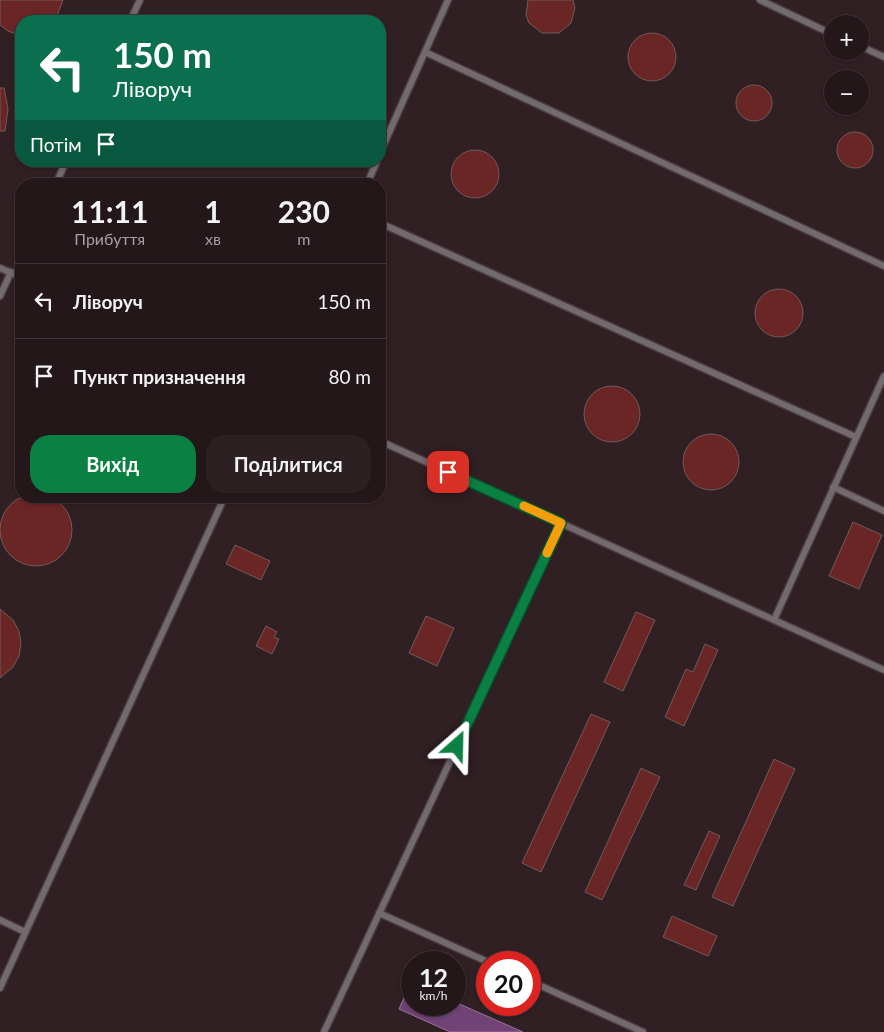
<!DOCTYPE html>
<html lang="uk">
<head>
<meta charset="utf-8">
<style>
  body { margin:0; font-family:Lato,sans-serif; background:#2c2023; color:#f1f3f6; height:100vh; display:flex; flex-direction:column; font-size:19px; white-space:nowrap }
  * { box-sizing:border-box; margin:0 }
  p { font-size:16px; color:#a39fa2 }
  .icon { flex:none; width:28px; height:28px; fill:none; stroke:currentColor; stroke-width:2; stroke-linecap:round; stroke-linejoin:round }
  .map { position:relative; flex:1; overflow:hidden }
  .drawer { position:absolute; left:15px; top:178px; width:371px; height:325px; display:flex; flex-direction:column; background:#24171a; border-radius:20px; box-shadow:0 1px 4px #0004,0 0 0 1px #413639 }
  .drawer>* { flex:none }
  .hud { position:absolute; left:15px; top:15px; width:371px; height:152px; border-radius:20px; box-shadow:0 1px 4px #0004,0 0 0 1px #413639; background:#0b6e4f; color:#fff; overflow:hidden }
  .controls { position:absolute; left:824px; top:15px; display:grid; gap:10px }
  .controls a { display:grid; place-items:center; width:45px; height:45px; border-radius:50%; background:#24171a; box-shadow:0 1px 4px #0004,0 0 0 1px #413639; font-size:25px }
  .speed { position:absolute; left:401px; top:951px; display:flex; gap:10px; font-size:25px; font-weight:700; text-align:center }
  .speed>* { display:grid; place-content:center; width:65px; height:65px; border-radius:50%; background:#24171a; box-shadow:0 1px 4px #0004,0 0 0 1px #413639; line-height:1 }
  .speed small { font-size:12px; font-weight:400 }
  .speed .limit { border:8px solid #d22; background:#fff; color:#111 }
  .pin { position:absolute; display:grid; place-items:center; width:42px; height:42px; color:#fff; margin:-21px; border-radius:10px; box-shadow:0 2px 8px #0006 }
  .me { position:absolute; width:55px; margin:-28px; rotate:25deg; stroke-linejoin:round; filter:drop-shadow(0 0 4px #0008) }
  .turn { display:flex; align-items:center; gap:18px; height:105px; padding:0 15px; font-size:22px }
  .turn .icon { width:65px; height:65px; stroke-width:2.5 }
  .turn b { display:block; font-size:35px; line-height:42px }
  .then { display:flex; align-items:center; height:48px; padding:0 15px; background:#0003; gap:10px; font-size:19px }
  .eta { display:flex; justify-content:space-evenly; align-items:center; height:85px; text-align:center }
  .eta b { font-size:30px; font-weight:700; line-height:35px }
  .cta { display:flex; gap:10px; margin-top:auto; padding:10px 15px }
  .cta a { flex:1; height:58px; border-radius:20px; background:#0b8043; color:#fff; font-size:20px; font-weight:700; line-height:58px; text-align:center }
  .cta a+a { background:#2c2023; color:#f1f3f6 }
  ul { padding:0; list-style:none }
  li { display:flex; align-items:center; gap:15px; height:75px; padding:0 15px; border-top:1px solid #413639 }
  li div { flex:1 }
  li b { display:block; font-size:19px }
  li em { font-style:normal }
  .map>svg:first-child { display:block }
</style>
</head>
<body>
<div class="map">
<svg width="884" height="1032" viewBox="0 0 884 1032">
  <rect width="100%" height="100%" fill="#301f23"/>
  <polygon fill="#704276" stroke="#987499" points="411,982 412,1005 455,1005 455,1002 523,1032 450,1032 399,1009"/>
  <g fill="#692625" stroke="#705b59">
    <polygon points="0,0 63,0 55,21 21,21 21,36 8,31 0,25"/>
    <polygon points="528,0 573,0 575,8 571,23 559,33 542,33 529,23 526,15"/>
    <circle cx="652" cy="57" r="24"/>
    <circle cx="754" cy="103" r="18"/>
    <polygon points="0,88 4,88 8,109 5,131 0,131"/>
    <circle cx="855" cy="150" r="18"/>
    <circle cx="475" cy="174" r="24"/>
    <circle cx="779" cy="313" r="24"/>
    <circle cx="612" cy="414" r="28"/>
    <circle cx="711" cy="462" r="28"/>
    <circle cx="36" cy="530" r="36"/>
    <polygon points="853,522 882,535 859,589 829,576"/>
    <polygon points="235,545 270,561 261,580 226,564"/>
    <polygon points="0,609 13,620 19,631 21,643 19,656 13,667 0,678"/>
    <polygon points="636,612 655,620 623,691 604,682"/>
    <polygon points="426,616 454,628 437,666 409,653"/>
    <polygon points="266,626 277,632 274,637 279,639 272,654 256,646"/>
    <polygon points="705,644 718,650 684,726 665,717 686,669 693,672"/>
    <polygon points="591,714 610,722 541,872 522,863"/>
    <polygon points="774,759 795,769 733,906 712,897"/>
    <polygon points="641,768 660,777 602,900 585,892"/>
    <polygon points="709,831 720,836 696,890 684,885"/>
    <polygon points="672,916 717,936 708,956 663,937"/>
  </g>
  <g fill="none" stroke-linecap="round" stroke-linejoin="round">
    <g stroke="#4b3b3f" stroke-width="9">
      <g id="service">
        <polyline points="760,0 832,34"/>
        <polyline points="130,21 140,0"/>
        <polyline points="860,46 884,57"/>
        <polyline points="425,52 884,266"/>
        <polyline points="380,153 448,0"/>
        <polyline points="56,184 66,161"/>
        <polyline points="367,184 377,161"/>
        <polyline points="380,223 856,437"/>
        <polyline points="0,268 21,277"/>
        <polyline points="0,296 11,272"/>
        <polyline points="380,441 884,670"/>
        <polyline points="833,487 884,511"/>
        <polyline points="774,620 884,376"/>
        <polyline points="379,913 488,962"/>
        <polyline points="0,920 25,932"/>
        <polyline points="530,981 643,1032"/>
        <polyline points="0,988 225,496"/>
        <polyline points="324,1032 561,523"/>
      </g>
    </g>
    <use href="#service" stroke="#726a6f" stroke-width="6"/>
  </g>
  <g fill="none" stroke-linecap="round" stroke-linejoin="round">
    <g stroke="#07532c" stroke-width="12">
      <polyline id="route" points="448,472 561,523 457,746"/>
    </g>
    <use href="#route" stroke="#0b8043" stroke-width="9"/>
    <polyline stroke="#f59e0b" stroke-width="9" points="524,506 561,523 547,553"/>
  </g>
</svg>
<div class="controls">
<a>+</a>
<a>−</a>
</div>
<div class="speed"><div>12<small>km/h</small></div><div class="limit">20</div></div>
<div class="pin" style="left:448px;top:472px;background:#d93025"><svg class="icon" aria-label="arrive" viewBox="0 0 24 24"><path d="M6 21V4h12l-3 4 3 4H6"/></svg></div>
<svg class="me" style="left:457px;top:746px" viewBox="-20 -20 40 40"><path d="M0-17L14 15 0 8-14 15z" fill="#0b8043" stroke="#fff" stroke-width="4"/></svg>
<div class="hud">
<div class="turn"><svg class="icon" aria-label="left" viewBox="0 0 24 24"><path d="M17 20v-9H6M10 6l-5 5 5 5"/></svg><div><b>150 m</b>Ліворуч</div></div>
<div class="then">Потім<svg class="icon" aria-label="arrive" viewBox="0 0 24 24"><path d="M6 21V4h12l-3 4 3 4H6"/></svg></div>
</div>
<section class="drawer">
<div class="eta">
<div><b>11:11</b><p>Прибуття</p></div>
<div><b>1</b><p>хв</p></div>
<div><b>230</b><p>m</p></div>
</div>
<ul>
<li><svg class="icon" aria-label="left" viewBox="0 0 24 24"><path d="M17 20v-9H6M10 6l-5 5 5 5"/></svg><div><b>Ліворуч</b></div><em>150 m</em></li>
<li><svg class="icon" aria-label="arrive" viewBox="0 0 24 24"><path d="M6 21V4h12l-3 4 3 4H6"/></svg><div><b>Пункт призначення</b></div><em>80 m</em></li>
</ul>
<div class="cta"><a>Вихід</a><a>Поділитися</a></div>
</section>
</div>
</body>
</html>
